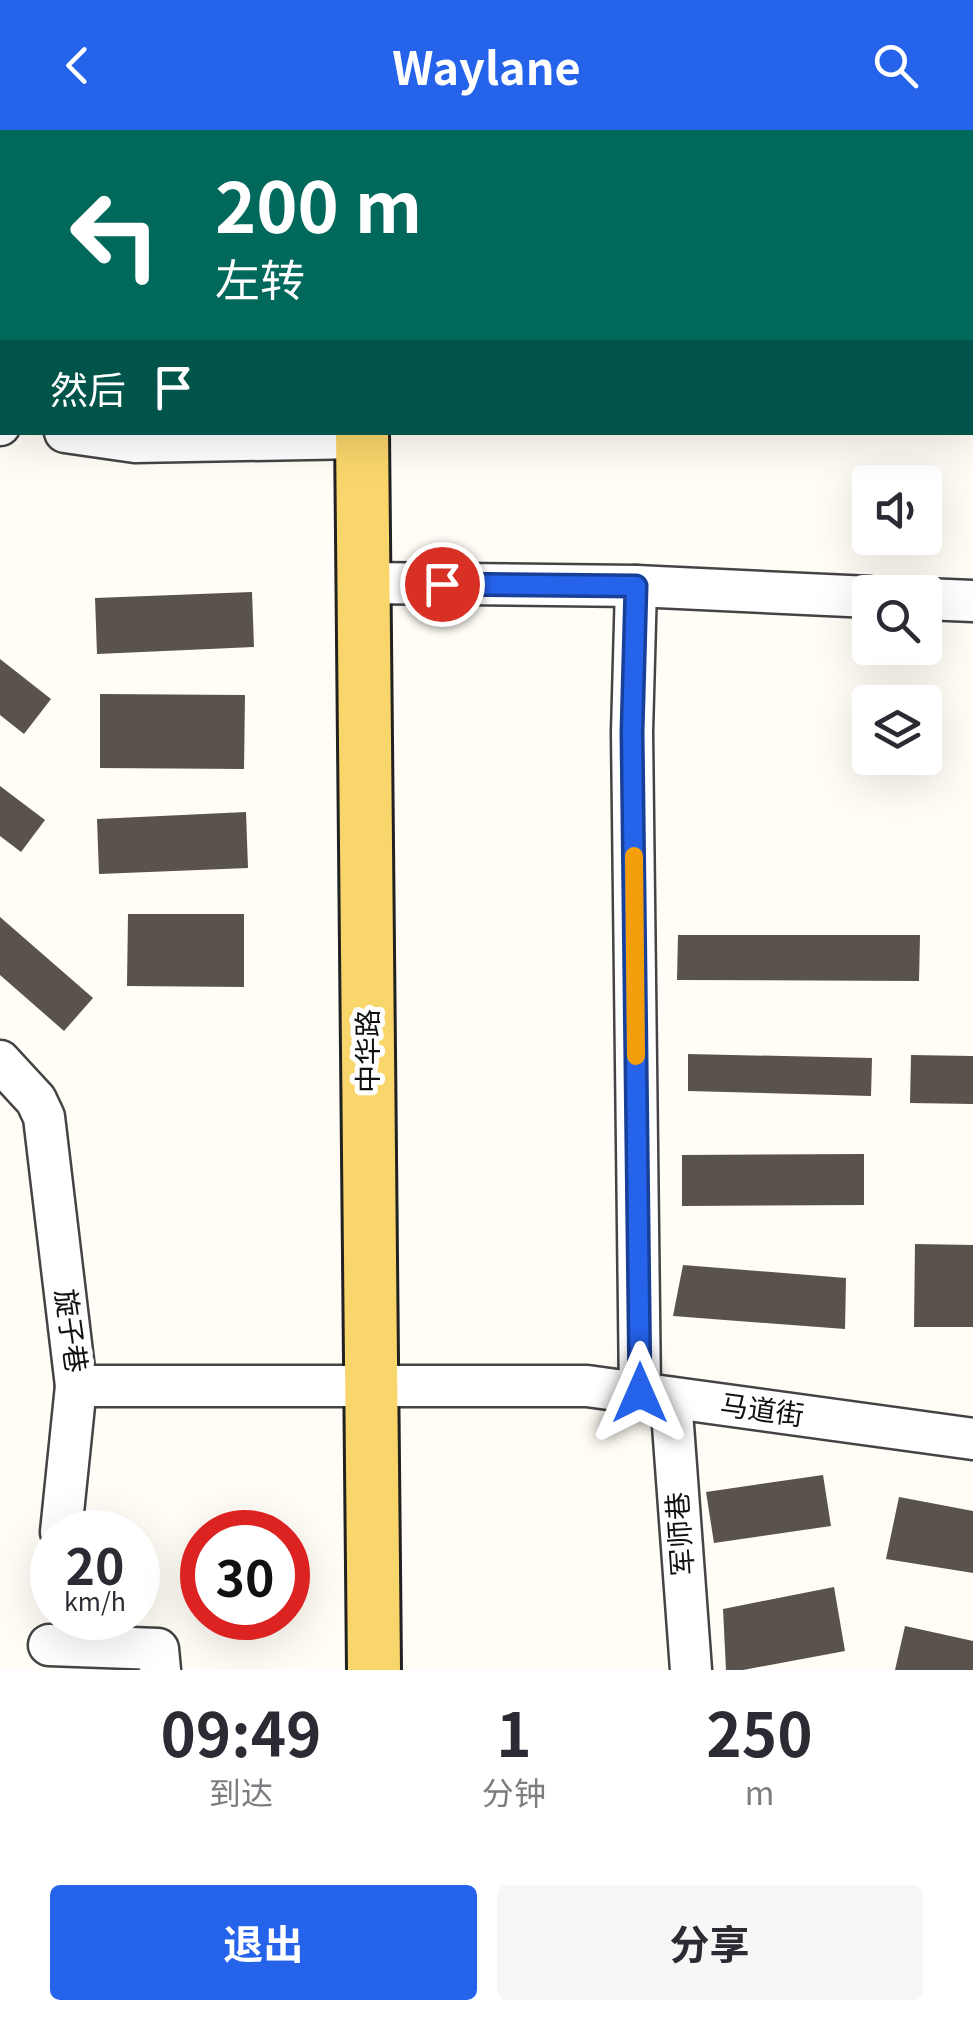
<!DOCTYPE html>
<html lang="zh">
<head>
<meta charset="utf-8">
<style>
  body { margin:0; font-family:Georgia,"Noto Sans SC",serif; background:#f7f7f7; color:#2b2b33; height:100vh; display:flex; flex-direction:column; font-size:38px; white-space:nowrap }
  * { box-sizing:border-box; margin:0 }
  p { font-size:32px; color:#7c7c81 }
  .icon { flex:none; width:55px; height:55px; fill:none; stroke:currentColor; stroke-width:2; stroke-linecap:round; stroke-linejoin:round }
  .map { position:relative; height:1540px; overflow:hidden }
  .sheet { display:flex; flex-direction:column; background:#fff; flex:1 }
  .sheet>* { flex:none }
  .hud { position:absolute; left:0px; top:0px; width:975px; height:305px; box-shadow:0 10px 40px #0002; background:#00695c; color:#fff; overflow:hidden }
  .fabs { position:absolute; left:852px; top:335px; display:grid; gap:20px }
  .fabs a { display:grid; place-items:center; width:90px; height:90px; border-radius:10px; background:#fff; box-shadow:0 10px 40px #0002; font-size:50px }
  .speed { position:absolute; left:30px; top:1380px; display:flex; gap:20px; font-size:50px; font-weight:700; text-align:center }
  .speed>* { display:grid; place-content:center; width:130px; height:130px; border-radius:50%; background:#fff; box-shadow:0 10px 40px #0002; line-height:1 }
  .speed small { font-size:25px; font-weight:400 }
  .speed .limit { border:15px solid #d22; background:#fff; color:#111 }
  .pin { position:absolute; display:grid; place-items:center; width:85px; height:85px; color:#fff; margin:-42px; border:5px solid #fff; border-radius:50%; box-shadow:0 2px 10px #0007 }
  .me { position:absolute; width:110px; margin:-55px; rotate:0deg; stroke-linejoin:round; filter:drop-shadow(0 0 8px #0008) }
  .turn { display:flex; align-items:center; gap:35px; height:210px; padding:0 50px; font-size:45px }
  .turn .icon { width:130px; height:130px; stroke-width:2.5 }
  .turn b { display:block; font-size:70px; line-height:85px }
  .then { display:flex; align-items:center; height:95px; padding:0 50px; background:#0003; gap:20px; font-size:38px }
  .eta { display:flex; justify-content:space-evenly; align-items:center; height:170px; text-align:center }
  .eta b { font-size:60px; font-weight:700; line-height:70px }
  .cta { display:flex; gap:20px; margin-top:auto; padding:20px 50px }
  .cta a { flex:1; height:115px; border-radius:10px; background:#2563eb; color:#fff; font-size:40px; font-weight:700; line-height:115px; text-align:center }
  .cta a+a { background:#f7f7f7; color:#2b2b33 }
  header { display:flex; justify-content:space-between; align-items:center; height:130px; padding:0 50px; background:#2563eb; color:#fff; font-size:45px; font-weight:700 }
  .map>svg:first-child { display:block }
</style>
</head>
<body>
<header><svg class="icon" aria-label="back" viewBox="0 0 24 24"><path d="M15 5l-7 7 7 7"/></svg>Waylane<svg class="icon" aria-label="search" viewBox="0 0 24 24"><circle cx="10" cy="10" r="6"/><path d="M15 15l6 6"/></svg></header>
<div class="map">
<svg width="973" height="1540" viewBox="0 0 973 1540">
  <rect width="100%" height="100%" fill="#fffdf5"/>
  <g fill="#5a524d">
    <polygon points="252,462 254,517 97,524 95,468"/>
    <polygon points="0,529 51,569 24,604 0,585"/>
    <polygon points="100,564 245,565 244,639 100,638"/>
    <polygon points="0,656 45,690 21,722 0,706"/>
    <polygon points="246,682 248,738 99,744 97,689"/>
    <polygon points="128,784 244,784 244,857 127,856"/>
    <polygon points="0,787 93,868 64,901 0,845"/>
    <polygon points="678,805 920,805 919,851 677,850"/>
    <polygon points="688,924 872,928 871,966 688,961"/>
    <polygon points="911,925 973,926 973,974 910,973"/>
    <polygon points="864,1024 864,1075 682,1076 682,1025"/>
    <polygon points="915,1114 973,1115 973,1197 914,1197"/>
    <polygon points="683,1135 846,1148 845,1199 673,1186"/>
    <polygon points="823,1345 831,1396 714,1413 706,1362"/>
    <polygon points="899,1367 973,1381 973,1443 886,1429"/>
    <polygon points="834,1457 845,1521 743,1540 726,1540 723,1479"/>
    <polygon points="905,1496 973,1511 973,1540 895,1540"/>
  </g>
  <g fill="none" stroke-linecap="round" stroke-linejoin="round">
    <g stroke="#444" stroke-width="45">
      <g id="minor">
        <polyline points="0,295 2,290"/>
        <polyline points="65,302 135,312 362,308"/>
        <polyline points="364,453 636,456 870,467"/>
        <polyline points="636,456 632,602 640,1263"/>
        <polyline points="925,469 973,471"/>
        <polyline points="0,931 36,970 44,987 76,1256 587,1256 973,1309"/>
        <polyline points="671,1268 691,1540"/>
        <polyline points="61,1402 76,1256"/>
        <polyline points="49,1515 158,1519 160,1540"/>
      </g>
    </g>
    <g stroke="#222" stroke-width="58">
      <g id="major">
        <polyline points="367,2 367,0"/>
        <polyline points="362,302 374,1540"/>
      </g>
    </g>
    <use href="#minor" stroke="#fff" stroke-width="40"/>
    <use href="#major" stroke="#f9d66b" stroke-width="52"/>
  </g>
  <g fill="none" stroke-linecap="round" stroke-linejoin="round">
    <g stroke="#184099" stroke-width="25">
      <polyline id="route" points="442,454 636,456 632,602 640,1263"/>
    </g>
    <use href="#route" stroke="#2563eb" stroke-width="18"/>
    <polyline stroke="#f59e0b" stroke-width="18" points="634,726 636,926"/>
  </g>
  <g text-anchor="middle" stroke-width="10" stroke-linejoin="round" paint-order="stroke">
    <g font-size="28" fill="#111" stroke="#fff">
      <text transform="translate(368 921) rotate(-90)" y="10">中华路</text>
      <text transform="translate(71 1201) rotate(82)" y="10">旋子巷</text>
      <text transform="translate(762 1280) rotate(8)" y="10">马道街</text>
      <text transform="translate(680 1404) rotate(-94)" y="10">军师巷</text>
    </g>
  </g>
</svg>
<div class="fabs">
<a><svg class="icon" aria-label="sound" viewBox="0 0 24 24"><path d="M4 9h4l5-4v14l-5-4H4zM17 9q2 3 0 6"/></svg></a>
<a><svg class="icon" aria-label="search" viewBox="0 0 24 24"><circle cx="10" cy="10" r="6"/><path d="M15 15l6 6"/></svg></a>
<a><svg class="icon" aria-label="layers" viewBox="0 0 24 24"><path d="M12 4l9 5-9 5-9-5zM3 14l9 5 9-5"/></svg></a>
</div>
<div class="speed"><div>20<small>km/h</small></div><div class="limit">30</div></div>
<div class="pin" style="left:442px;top:454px;background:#d93025"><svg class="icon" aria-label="arrive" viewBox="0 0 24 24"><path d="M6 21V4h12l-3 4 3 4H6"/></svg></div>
<svg class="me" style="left:640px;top:1263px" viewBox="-20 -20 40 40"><path d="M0-17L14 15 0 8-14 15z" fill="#2563eb" stroke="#fff" stroke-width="4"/></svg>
<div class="hud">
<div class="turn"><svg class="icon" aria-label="left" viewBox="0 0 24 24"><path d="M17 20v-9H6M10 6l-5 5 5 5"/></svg><div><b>200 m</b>左转</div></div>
<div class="then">然后<svg class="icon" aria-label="arrive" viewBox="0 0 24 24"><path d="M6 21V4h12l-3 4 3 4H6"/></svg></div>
</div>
</div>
<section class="sheet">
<div class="eta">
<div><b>09:49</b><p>到达</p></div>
<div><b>1</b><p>分钟</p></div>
<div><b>250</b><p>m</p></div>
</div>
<div class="cta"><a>退出</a><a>分享</a></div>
</section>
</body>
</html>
